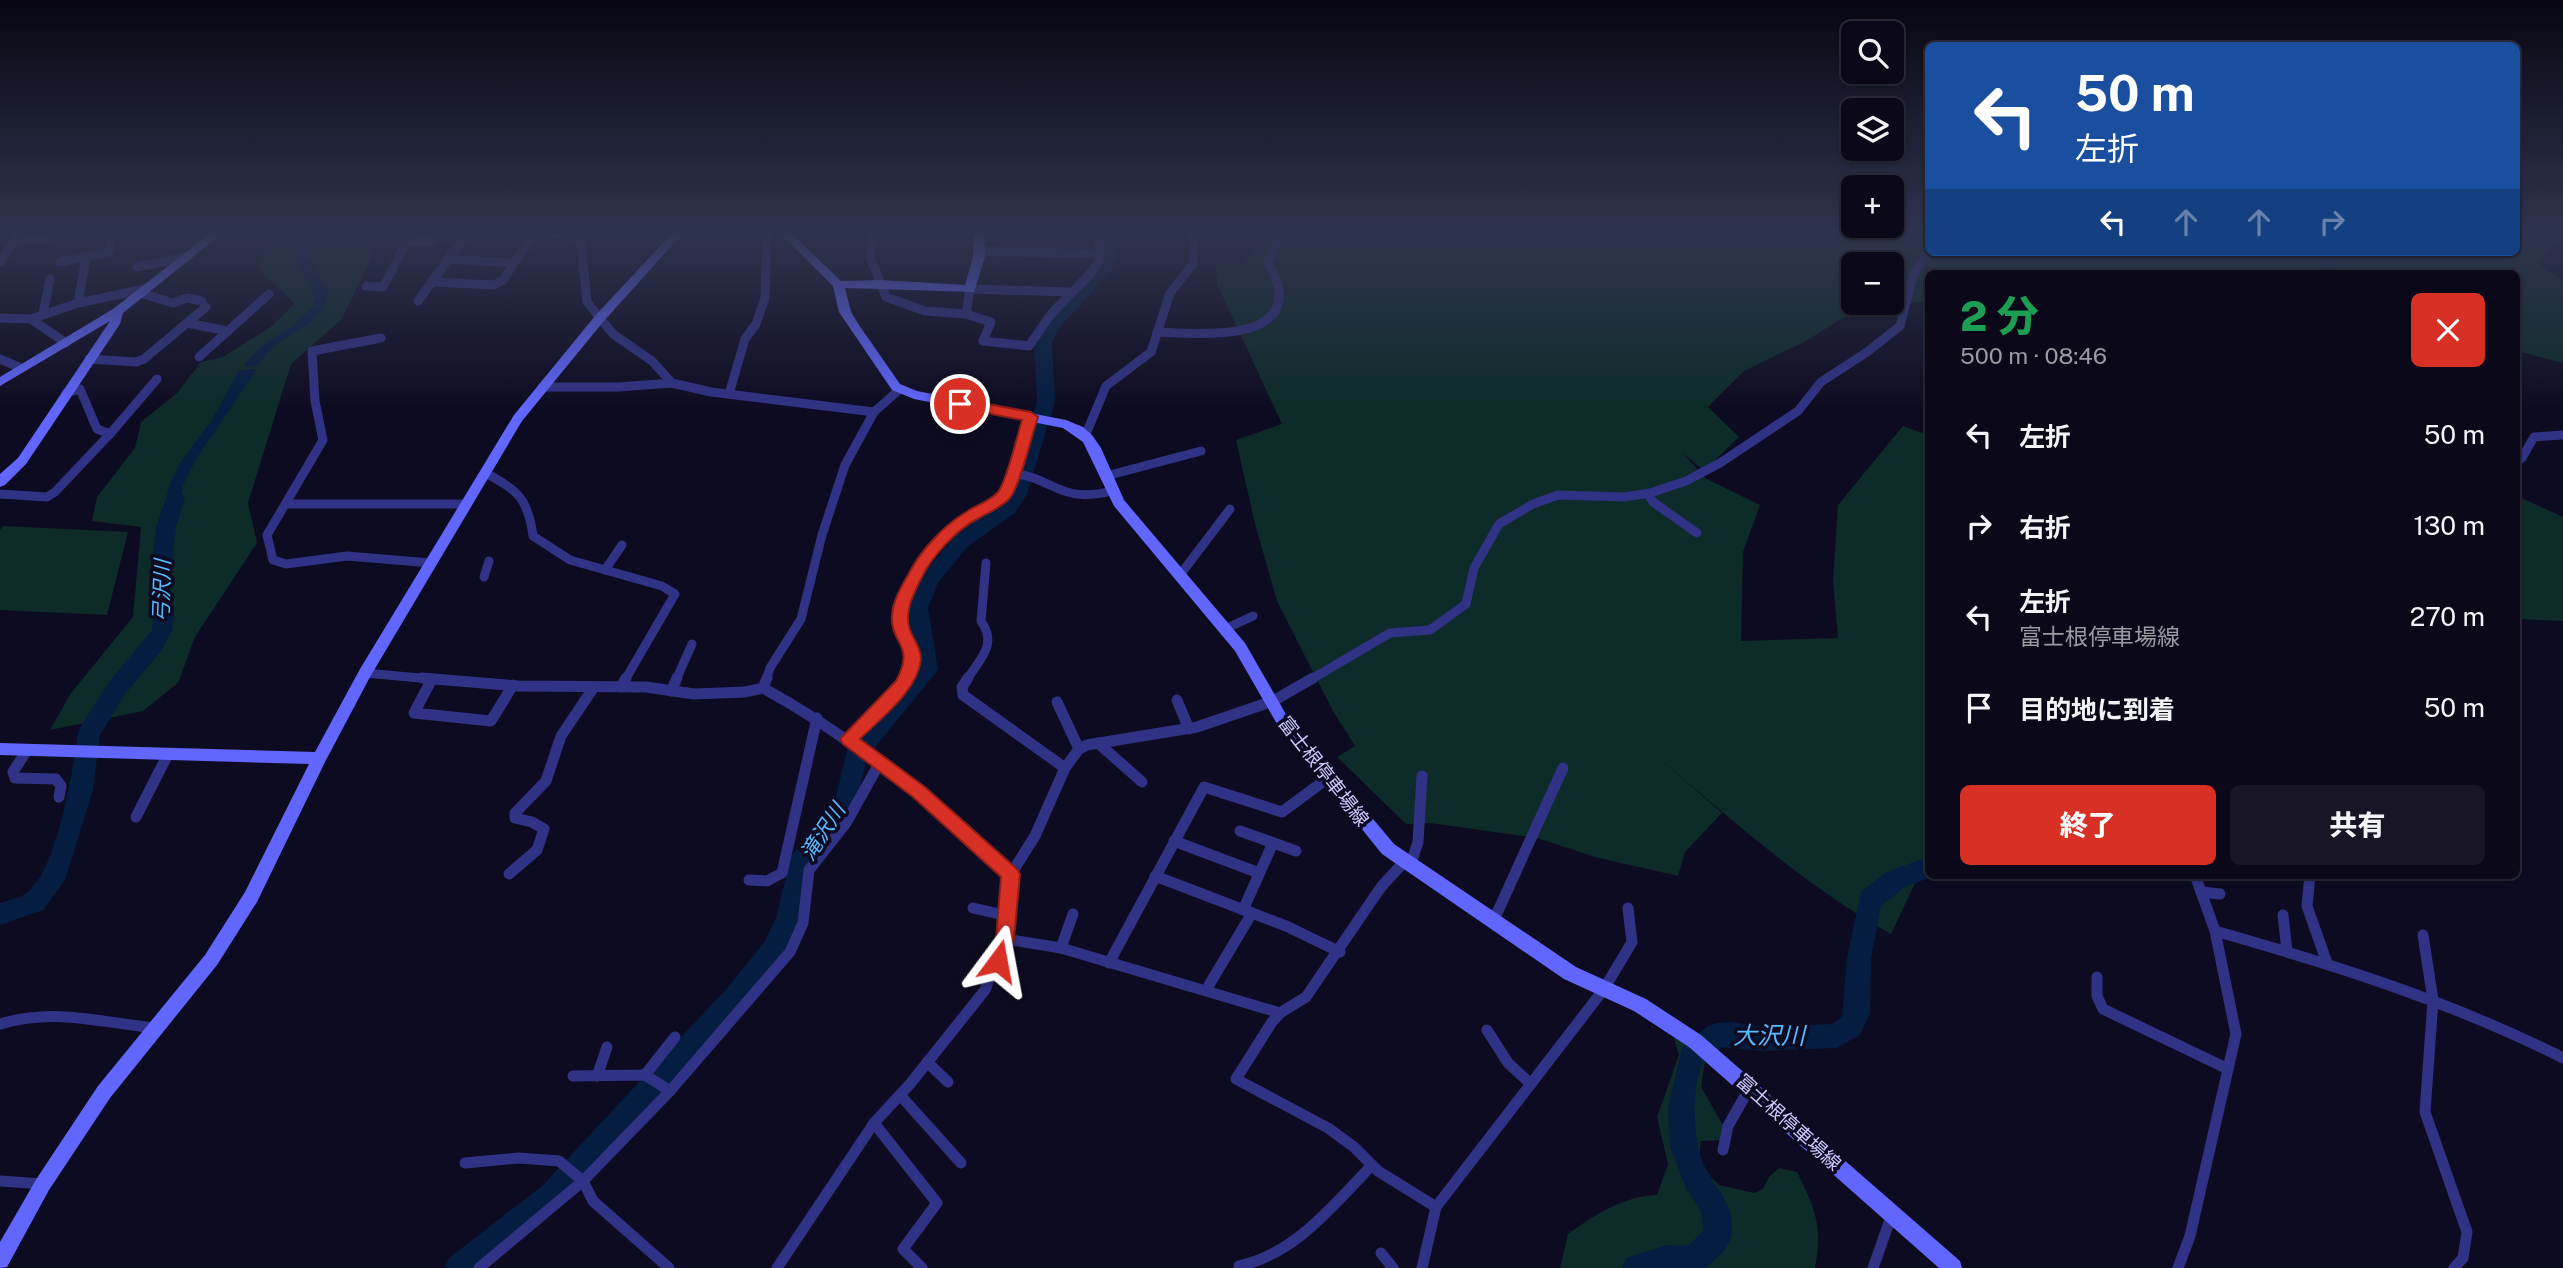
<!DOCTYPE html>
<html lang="ja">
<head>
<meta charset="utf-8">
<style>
  body { margin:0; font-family:"Public Sans","Noto Sans JP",sans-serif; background:#181626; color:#f1f3f6; height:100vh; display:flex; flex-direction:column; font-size:26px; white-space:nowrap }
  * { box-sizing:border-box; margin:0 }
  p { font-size:23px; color:#999aa2 }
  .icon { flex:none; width:38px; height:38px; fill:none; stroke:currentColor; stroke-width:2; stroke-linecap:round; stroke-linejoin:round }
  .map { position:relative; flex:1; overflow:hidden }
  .panel { position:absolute; left:1925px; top:270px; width:595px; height:609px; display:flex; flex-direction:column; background:#0a0819; border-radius:10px; box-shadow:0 2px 5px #0004,0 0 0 2px #2a2938 }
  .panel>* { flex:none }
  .guide { position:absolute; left:1925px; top:42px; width:595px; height:214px; border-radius:10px; box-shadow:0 2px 5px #0004,0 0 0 2px #2a2938; background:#1a4fa0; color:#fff; overflow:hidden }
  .controls { position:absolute; left:1841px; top:21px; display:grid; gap:14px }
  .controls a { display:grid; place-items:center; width:63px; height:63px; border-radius:10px; background:#0a0819; box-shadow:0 2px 5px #0004,0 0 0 2px #2a2938; font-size:35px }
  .pin { position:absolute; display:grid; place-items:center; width:60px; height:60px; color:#fff; margin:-30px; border:4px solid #fff; border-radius:50%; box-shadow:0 2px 7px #0007 }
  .me { position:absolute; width:77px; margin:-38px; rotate:13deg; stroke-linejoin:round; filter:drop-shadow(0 0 5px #0008) }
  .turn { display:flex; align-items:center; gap:24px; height:147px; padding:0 35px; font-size:32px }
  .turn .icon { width:91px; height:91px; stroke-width:2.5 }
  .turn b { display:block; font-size:49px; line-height:60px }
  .lanes { display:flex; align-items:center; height:66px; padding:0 35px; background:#0003; justify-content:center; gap:35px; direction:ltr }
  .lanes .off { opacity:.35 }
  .round { display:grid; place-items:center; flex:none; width:74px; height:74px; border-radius:10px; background:#181626 }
  .headline { display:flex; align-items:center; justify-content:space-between; height:119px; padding:0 35px }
  h1 { font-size:42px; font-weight:800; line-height:52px; color:#1e9e55 }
  .primary-button { display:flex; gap:14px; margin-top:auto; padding:14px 35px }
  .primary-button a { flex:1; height:80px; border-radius:10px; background:#d93025; color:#fff; font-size:28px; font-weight:800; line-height:80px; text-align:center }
  .primary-button a+a { background:#181626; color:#f1f3f6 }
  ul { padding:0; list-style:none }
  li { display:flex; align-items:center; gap:21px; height:91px; padding:0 35px }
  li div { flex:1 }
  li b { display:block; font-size:26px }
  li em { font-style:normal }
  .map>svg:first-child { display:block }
</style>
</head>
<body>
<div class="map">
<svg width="2563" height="1268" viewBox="0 0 2563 1268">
  <rect width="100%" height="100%" fill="#0d0b21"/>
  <g fill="#0d2b29">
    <path d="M282 232H355L349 236 373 253 342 319 291 364 248 503 257 543 195 637 178 683 143 711 50 730 71 693 133 617 141 527 92 521 97 497 135 448 141 422 177 393 201 362 223 357 272 326 294 304C271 272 235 275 282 232Z"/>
    <path d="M1269 232H1928V252H2516L2517 232H2563V240L2536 263 2563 280V363L2517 351 2516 273H1928V302L1892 303V264H1853V303H1888L1841 319 1804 342 1744 371 1708 407 1739 437 1704 471 1683 453 1705 478 1760 505 1743 552 1741 641 1838 638 1833 581 1838 505 1903 426 1928 435V856L1891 934C1803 885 1727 816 1650 750L1722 813 1685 852 1678 876 1595 857 1537 838 1430 823 1406 824 1337 757 1355 746 1333 711 1277 601 1255 524 1236 440 1282 424 1217 284 1216 264H1240L1264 242Z"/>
    <polygon points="2517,496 2563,517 2563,621 2517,619"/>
    <polygon points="3,526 128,532 107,615 0,610 0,530"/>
    <path d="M1681 1034 1707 1048 1701 1087 1723 1125 1725 1140 1701 1141 1698 1165 1719 1185 1754 1193 1763 1189 1769 1177 1779 1168 1797 1172C1815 1209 1823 1225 1815 1268H1560L1568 1234C1594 1215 1624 1196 1657 1195L1668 1164 1657 1117 1679 1055 1674 1038Z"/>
  </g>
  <g fill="#041d40">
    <path d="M304 232H318L309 242V259L329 290C322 325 302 326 276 345 269 350 263 359 257 366L243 367 260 347 293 325 313 307 315 296 292 251 295 241Z"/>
    <polygon points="257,369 196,459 183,485 178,522 160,524 170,484 181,462 212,420 239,370"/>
  </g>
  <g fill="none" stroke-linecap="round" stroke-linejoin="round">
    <g fill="#041d40" fill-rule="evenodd">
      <polygon points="1103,232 1119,232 1114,268 1060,327 1052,341 1055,402 1027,494 1015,513 967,547 938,583 928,608 938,670 867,757 859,792 841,830 813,861 800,919 783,957 747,1002 562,1206 482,1268 445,1268 449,1258 542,1186 729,986 765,941 776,918 791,856 825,816 837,792 848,747 864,725 916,668 908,608 919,580 953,537 1001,503 1008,493 1037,402 1034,341 1048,319 1098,267"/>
      <polygon points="2315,252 2331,252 2343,273 2327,273"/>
      <path d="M175 491 182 493 185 498 176 527 169 588 174 611 172 630 162 650 125 694 100 735 93 790 65 880 43 910 0 925V903C8 900 19 898 25 894 57 873 73 770 78 733L81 726 109 682 152 630 154 611 149 588 156 527 168 493Z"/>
      <path d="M1928 857V875H1936L1903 888 1881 906 1871 958 1870 1013 1860 1035 1836 1048 1761 1051 1722 1047C1716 1052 1706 1058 1702 1065 1691 1090 1693 1141 1704 1165 1716 1190 1739 1209 1730 1239 1727 1251 1714 1260 1706 1268H1622L1626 1258 1667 1245 1688 1246 1703 1231 1702 1213 1686 1188 1670 1147 1668 1108 1682 1048 1708 1026 1717 1023 1733 1022 1761 1027 1832 1024 1842 1017 1847 958 1861 892 1887 872Z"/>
    </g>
    <g stroke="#303285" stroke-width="9">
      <polyline points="545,232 573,236 581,242 587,302 613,334 652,361 672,383"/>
      <polyline points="874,232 870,257 886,297 925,311 966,314"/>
      <polyline points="17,240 47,239 64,232"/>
      <polyline points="980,251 1100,254"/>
      <polyline points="448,259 514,263"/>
      <polyline points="0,262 20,232"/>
      <polyline points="60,262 109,252 110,232"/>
      <polyline points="137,267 185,257"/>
      <polyline points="431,282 494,285 503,280 535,232"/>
      <polyline points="366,286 383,287 407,242 434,241 442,232"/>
      <polyline points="1071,292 970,289 966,314 991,322 983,341 1029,346 1051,314 1091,273 1099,261 1100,232"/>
      <polyline points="140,293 173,303 187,298 202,301"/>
      <polyline points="418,301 468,232"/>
      <polyline points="78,303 86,258"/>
      <polyline points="43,314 50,279"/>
      <polyline points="0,318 31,319 78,303 145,289"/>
      <polyline points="31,319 66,343"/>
      <polyline points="187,323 228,331"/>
      <path d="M1157 332C1188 333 1282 344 1279 293 1279 282 1272 272 1268 262L1281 236 1280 232"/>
      <polyline points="381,338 312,351 315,401 323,440 267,535 273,560 286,564 347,556 431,563"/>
      <polyline points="199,357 269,294"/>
      <polyline points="0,359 21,368"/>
      <polyline points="89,359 136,362 144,359 206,307"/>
      <polyline points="542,387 618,387 672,383 711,392 874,412"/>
      <polyline points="729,394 745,339 756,324 765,298 767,232"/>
      <polyline points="110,434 157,379"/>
      <polyline points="1086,434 1106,386 1151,352 1170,293 1193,264 1194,239 1191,232"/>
      <polyline points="2516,462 2522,458 2534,437 2563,435"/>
      <path d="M486 473C518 491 528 498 533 536L570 560 662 586 675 594 625 680"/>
      <path d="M1012 473C1057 479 1059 504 1112 491"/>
      <polyline points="1106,476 1201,451"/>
      <polyline points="0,494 47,497 55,492 110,434 97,429 80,389 66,393"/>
      <polyline points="1648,494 1653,502 1697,533"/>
      <polyline points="288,504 467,504"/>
      <polyline points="605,570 622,545"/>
      <polyline points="1180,575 1230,509"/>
      <polyline points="484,577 489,561"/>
      <polyline points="1225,629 1253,616"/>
      <polyline points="365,673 442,680"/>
      <polyline points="676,680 692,644"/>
      <polyline points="766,680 770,668 801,619 822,535 845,465 874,412 900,389"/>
      <polyline points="904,680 912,657 900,616 910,585 929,554 949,531 1005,494 1031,417"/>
      <path d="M967 680C980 658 998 645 981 621L986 563"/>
      <polyline points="1310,680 1390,633 1430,630 1466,604 1474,568 1499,524 1533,504 1558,495 1624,497 1650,493 1686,481 1720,463 1798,411 1821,382 1867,352 1900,326 1913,275 1929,252"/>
    </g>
    <g stroke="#303285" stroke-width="11">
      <polyline points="422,678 518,686 646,687 694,694 745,692 763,688"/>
      <path d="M767 678 763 688C855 738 933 805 1011 874"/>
      <polyline points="968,678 962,687 963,695 1065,768"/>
      <polyline points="432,679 414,713 491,721 513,685"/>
      <polyline points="621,687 626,678"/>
      <polyline points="671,691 677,678"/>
      <polyline points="1177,700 1189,729"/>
      <polyline points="1057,702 1079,749"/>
      <polyline points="849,739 886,703 905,678"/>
      <polyline points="1098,743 1142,782"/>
      <polyline points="27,750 13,772 15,778 56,779 61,786 59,797"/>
      <polyline points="136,817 168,754"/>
      <polyline points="1240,831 1296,851"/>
      <polyline points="1174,841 1259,873"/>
      <polyline points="1404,862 1381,887 1306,997 1280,1013 1272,1022 1236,1079 1328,1128 1354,1147 1378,1171 1436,1207"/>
      <polyline points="1410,866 1418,842 1422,776"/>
      <polyline points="509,874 537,850 544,829 532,822 515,818 515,813 546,781 561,736 594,687"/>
      <polyline points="2310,875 2307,906 2327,963"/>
      <polyline points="1155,876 1286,926 1340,952"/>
      <polyline points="749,880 767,881 782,873 817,718"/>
      <polyline points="2201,892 2220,894"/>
      <polyline points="973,908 1008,916"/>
      <polyline points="1243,910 1273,843"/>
      <polyline points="2283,915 2287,951"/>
      <polyline points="1493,922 1563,768"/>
      <path d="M2215 931C2335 965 2452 1002 2563 1058"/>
      <polyline points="2423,935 2433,1000 2425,1112 2467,1232 2463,1258 2454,1268"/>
      <polyline points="1005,939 1061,948 1280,1013"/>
      <polyline points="1061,948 1073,914"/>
      <polyline points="1109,963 1204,787 1282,812 1328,778"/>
      <polyline points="2097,977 2097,996 2103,1009 2228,1069"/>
      <polyline points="1209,985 1252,913"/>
      <path d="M0 1024C55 1008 99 1022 155 1028"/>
      <polyline points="1487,1030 1508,1063 1531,1084"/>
      <polyline points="927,1062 948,1082"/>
      <polyline points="645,1075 675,1037"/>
      <polyline points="573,1076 645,1075 670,1091"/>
      <polyline points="597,1076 607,1047"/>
      <polyline points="900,1095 961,1163"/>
      <polyline points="874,1123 937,1203 903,1249 922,1268"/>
      <polyline points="1723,1150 1728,1126 1750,1087"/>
      <polyline points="465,1163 519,1158 559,1161 583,1181 593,1201 669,1268"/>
      <polyline points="0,1181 43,1184"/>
      <polyline points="1381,1253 1393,1268"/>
      <path d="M1239 1266C1295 1254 1334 1205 1372 1165"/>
      <polyline points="479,1268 583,1181 670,1091 790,952 803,923 809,870 846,823 879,764"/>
      <polyline points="777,1268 874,1123 910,1084 985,990 1005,939 1011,874 1035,836 1065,768 1079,749 1087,745 1197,727 1273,701 1313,678"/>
      <polyline points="1422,1268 1436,1207 1604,989 1632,942 1628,908"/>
      <polyline points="1873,1268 1892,1214"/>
      <polyline points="2178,1268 2190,1236 2236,1034 2215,931 2195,875"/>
    </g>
    <g fill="#6166ff" fill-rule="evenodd">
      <polygon points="212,232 224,232 123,313 120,324 26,464 5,485 0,487 0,474 18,458 110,321 0,386 0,377 113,309"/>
      <polygon points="673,232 684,232 603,322 522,421 370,677 325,762 257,902 217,965 110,1098 49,1190 7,1267 0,1268 0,1242 37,1178 98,1086 205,955 245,892 309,764 0,755 0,743 315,752 360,669 514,415 595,316"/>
      <polygon points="779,232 790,232 841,281 880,280 965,285 973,257 974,232 984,232 985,257 974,292 845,288 851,312 859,325 900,384 917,391 1066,420 1083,427 1092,435 1101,448 1124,500 1245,643 1287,716 1394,844 1576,967 1646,999 1701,1035 1960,1261 1962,1268 1939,1268 1689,1047 1634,1011 1564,979 1382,854 1277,724 1235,651 1114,506 1083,442 1063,428 914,399 892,390 839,312 833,286"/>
    </g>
  </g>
  <linearGradient id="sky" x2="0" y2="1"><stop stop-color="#070612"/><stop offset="0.57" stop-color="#2f344e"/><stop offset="1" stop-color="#2f344e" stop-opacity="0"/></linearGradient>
  <rect width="2563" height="410" fill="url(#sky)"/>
  <path fill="#d93025" stroke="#8d1f18" stroke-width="2" d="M960 399 1031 412 1038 417C1032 434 1020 486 1010 498 1001 508 990 512 979 518 956 530 932 556 921 579 913 595 904 612 910 630 914 640 921 648 921 659 918 691 881 718 860 739L925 787 1017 869 1020 874 1014 939 1005 967 998 970 992 967 989 961 996 939 1001 877 913 797 843 744 840 739 896 681C916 644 890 645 892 615 893 601 901 587 908 575 920 551 943 526 966 512 976 505 989 502 998 492 1007 481 1017 436 1022 420L955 407 953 404Z"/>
  <g text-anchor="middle" stroke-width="7" stroke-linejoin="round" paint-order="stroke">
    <g font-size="19" fill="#cecaff" stroke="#0d0b21">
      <text transform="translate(1324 771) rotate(52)" y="7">富士根停車場線</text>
      <text transform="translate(1789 1122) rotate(42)" y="7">富士根停車場線</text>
    </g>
    <g font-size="21" font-style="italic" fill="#58baff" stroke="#0d0b21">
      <text transform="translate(162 591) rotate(-88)" y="7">弓沢川</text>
      <text transform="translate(823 832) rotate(-57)" y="7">滝沢川</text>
    </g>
    <g font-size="24" font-style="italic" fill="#58baff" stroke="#0d0b21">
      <text x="1769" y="1044">大沢川</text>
    </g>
  </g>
</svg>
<div class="controls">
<a><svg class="icon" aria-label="search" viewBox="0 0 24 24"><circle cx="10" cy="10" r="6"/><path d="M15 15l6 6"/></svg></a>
<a><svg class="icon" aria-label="layers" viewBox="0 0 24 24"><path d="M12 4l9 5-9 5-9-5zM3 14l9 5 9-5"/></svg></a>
<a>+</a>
<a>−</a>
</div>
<div class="pin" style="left:960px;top:404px;background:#d93025"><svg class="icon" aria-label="arrive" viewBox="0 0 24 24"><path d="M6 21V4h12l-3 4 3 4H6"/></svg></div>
<svg class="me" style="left:998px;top:961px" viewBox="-20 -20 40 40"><path d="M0-17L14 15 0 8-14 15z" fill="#d93025" stroke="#fff" stroke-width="4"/></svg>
<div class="guide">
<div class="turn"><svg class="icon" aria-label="left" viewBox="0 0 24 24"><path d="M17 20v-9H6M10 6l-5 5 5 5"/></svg><div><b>50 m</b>左折</div></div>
<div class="lanes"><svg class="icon" aria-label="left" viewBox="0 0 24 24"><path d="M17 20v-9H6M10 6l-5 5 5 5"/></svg><svg class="icon off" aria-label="ahead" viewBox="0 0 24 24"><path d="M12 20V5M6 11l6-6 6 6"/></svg><svg class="icon off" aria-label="ahead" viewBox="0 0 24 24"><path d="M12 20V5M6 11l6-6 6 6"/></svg><svg class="icon off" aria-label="right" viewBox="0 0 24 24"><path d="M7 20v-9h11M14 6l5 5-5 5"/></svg></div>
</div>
<section class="panel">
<div class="headline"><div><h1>2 分</h1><p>500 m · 08:46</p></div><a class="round" style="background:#d93025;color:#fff"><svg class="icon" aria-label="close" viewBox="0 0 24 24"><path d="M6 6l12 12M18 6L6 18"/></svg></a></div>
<ul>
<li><svg class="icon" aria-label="left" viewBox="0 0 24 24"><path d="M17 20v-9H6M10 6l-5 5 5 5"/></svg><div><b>左折</b></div><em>50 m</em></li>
<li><svg class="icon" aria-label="right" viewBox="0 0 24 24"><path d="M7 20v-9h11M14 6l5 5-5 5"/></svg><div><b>右折</b></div><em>130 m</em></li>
<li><svg class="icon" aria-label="left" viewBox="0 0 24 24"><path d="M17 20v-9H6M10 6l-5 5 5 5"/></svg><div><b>左折</b><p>富士根停車場線</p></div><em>270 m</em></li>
<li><svg class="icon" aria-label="arrive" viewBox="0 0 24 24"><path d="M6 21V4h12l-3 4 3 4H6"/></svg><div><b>目的地に到着</b></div><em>50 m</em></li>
</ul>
<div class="primary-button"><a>終了</a><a>共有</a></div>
</section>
</div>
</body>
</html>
